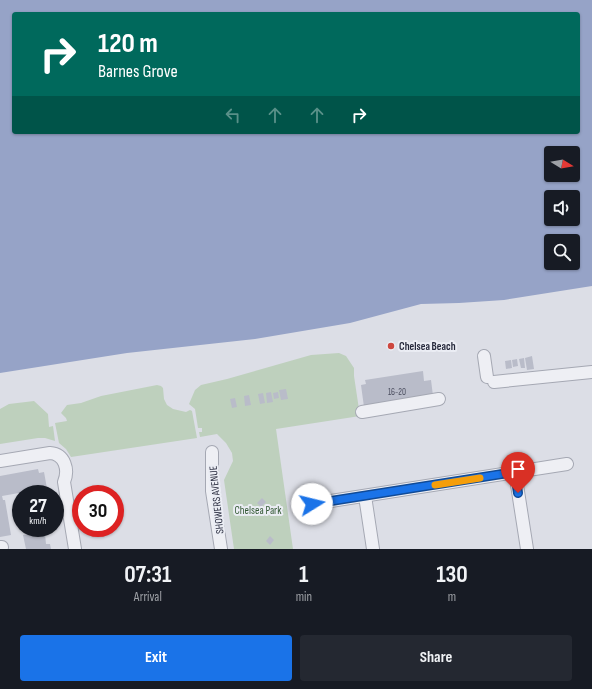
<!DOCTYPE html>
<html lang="en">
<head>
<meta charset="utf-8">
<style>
  body { margin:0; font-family:"Sofia Sans Condensed",sans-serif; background:#242831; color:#f1f3f6; height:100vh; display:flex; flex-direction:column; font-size:15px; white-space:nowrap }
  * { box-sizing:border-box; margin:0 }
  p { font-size:13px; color:#9ea1a6 }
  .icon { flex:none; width:22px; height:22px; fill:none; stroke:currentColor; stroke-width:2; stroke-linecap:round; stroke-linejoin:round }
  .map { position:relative; height:549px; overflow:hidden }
  .details { display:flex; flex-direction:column; background:#171b24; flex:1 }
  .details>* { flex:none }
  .hud { position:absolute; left:12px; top:12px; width:568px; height:122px; border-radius:4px; box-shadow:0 1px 3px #0004; background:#00695c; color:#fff; overflow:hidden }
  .needle { width:26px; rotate:101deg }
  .buttons { position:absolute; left:544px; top:146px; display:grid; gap:8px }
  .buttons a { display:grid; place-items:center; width:36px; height:36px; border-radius:4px; background:#171b24; box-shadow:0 1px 3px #0004; font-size:20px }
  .speed { position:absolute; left:12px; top:485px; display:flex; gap:8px; font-size:20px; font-weight:700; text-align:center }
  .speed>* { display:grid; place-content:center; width:52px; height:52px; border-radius:50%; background:#171b24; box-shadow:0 1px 3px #0004; line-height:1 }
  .speed small { font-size:10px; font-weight:400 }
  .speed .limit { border:6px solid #d22; background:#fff; color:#111 }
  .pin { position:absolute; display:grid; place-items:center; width:34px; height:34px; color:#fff; margin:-41px -17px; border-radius:50% 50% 50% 0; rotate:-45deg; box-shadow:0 0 4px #0007 }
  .pin .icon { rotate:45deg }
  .me { position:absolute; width:44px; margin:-22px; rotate:81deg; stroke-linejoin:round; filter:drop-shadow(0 0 3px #0008) }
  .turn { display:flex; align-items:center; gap:14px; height:84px; padding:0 20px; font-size:18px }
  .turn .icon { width:52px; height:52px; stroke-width:2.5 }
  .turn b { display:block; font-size:28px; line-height:34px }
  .lanes { display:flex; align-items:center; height:38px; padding:0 20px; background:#0003; justify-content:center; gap:20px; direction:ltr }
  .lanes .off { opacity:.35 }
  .eta { display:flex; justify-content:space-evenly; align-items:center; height:68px; text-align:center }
  .eta b { font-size:24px; font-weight:700; line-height:28px }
  .cta { display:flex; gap:8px; margin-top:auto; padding:8px 20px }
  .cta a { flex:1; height:46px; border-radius:4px; background:#1a73e8; color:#fff; font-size:16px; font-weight:700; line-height:46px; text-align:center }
  .cta a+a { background:#242831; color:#f1f3f6 }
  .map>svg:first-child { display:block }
</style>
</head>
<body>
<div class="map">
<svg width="592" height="549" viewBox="0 0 592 549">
  <rect width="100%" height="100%" fill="#dcdee6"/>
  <g fill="#bed0bd">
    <polygon points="339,353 346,356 354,368 354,376 360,416 276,429 293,549 234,549 224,480 233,461 232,453 226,443 217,434 200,437 199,432 202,432 202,428 198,428 195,409 189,404 195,390 201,385 227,379 311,355"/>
    <polygon points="157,385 161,386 163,388 164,399 167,405 173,409 186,412 190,410 192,411 197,438 71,457 66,449 59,443 55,423 67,421 66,418 61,413 67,405 81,403 101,396"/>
    <polygon points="34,401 48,414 49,427 53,426 55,441 45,438 38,438 0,444 0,409 9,404"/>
  </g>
  <path fill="#96a3c7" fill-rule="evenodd" d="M0 0H592V286L504 300 459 303 421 304 350 323 255 339 127 353 0 373ZM14 14H578V132H14ZM551 153H573V175H551ZM551 197H573V219H551ZM551 241H573V263H551Z"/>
  <g fill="#b9bcc9">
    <polygon points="532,356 534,369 527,370 525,358"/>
    <polygon points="524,358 525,368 521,368 519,359"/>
    <polygon points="517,359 518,366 513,367 512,360"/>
    <polygon points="511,360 512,368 506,369 505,361"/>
    <polygon points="423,371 424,381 431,380 433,396 364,407 361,385 366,384 365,380"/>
    <polygon points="286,389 288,399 281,400 279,390"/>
    <polygon points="271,392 273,402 267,403 266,393"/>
    <polygon points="278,392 279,398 274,399 273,393"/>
    <polygon points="263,393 265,403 260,404 258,394"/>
    <polygon points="249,395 251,405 245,406 244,396"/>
    <polygon points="235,398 237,407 232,408 230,399"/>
    <polygon points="38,469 39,473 44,472 48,494 30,494 30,491 2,496 3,500 5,500 11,535 0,537 0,476"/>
    <polygon points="262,498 266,502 261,507 257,503"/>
    <polygon points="35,533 35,535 45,534 46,544 50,544 51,549 26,549 23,535"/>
    <polygon points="270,536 274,540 270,545 266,541"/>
  </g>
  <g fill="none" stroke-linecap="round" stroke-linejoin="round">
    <g stroke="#a5a8b3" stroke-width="14">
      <g id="minor">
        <polyline points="484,356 487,377"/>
        <polyline points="494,382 592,372"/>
        <polyline points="362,412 439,399"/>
        <polyline points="212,452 212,491 221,549"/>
        <path d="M0 461 50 453C65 454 69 470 64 482L75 549"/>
        <polyline points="515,472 527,549"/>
        <polyline points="365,496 373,549"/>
        <polyline points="312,504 567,464"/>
        <polyline points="0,547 2,547"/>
      </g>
    </g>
    <use href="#minor" stroke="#eeeff4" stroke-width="12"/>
  </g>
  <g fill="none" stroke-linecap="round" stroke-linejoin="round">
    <g stroke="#114b97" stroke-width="10">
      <polyline id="route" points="312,504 515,472 518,493"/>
    </g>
    <use href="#route" stroke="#1a73e8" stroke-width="7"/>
    <polyline stroke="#f59e0b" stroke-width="7" points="435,485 480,478"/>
  </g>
  <circle fill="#cd473f" stroke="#ebedf4" stroke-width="1.5" cx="391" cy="346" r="4"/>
  <g text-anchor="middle" stroke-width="4" stroke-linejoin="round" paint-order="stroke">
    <g font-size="9" fill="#4b4e5f">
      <text x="397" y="395">16-20</text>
    </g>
    <g font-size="11" font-weight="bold" fill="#26293c" stroke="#ebedf4" text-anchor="start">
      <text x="399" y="350">Chelsea Beach</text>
    </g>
    <g font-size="11" fill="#26293c" stroke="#ebedf4">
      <text transform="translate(216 500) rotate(-96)" y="4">SHOWERS AVENUE</text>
    </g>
    <g font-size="11" fill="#335834" stroke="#ebedf4">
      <text x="258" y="514">Chelsea Park</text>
    </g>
  </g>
</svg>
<div class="buttons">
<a><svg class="needle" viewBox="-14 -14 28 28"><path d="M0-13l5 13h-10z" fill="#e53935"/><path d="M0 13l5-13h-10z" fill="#9ea1a6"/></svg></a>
<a><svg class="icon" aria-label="sound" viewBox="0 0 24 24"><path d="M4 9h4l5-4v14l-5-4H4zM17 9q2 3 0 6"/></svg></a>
<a><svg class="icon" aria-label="search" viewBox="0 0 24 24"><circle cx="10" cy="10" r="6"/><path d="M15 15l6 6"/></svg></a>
</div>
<div class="speed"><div>27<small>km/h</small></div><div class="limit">30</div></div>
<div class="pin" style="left:518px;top:493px;background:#d93025"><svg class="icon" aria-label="arrive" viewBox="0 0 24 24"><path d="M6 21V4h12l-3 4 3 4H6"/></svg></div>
<svg class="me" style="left:312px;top:504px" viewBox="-20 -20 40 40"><circle r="19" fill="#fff"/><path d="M0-13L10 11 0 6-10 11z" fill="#1a73e8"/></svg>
<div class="hud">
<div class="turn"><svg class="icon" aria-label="right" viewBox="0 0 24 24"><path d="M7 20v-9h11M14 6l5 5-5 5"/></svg><div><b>120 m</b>Barnes Grove</div></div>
<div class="lanes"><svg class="icon off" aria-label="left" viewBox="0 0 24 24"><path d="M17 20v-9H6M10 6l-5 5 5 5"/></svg><svg class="icon off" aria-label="ahead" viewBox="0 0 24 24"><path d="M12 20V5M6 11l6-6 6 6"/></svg><svg class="icon off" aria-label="ahead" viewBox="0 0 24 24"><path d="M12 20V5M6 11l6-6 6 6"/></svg><svg class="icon" aria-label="right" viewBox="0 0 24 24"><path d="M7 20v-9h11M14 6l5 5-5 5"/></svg></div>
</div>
</div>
<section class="details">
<div class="eta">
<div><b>07:31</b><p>Arrival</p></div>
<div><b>1</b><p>min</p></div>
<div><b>130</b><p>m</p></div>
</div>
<div class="cta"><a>Exit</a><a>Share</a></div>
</section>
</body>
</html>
